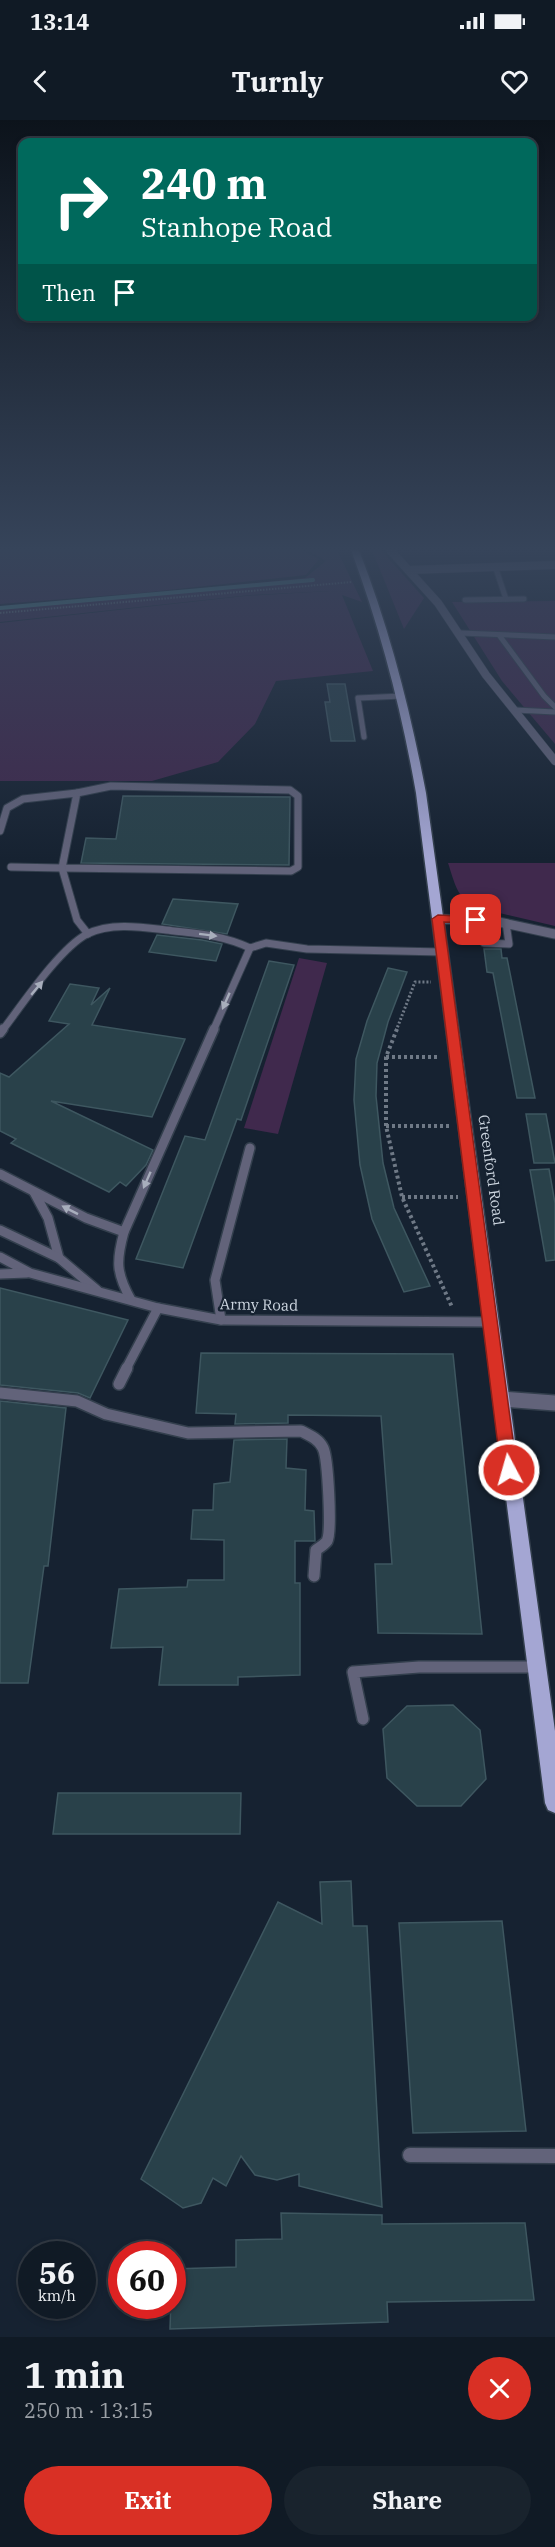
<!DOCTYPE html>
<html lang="en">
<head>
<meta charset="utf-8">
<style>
  body { margin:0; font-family:"IBM Plex Serif",serif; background:#19232d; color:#f1f3f6; height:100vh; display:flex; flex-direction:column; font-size:22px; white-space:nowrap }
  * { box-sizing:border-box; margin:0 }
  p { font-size:20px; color:#9ca1a7 }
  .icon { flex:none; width:33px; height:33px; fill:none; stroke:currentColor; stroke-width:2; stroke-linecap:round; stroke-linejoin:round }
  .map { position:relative; height:2217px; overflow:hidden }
  .sheet { display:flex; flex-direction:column; background:#101a25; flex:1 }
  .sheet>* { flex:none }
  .top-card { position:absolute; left:18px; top:18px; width:519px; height:183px; border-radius:12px; box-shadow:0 3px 9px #0003,0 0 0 2px #303842; background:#00695c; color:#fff; overflow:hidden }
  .speed { position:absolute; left:18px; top:2121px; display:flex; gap:12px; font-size:30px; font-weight:700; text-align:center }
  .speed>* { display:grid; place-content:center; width:78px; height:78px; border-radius:50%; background:#101a25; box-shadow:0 3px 9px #0003,0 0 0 2px #303842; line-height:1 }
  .speed small { font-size:15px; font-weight:400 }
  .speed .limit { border:9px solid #d22; background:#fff; color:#111 }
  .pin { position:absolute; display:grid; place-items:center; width:51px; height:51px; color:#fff; margin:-26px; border-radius:12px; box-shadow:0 3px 9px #0006 }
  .me { position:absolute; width:66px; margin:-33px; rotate:354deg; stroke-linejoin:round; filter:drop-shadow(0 0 4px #0008) }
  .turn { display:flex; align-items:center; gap:21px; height:126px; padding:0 24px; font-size:27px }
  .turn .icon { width:78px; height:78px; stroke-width:2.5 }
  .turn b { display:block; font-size:42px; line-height:51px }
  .then { display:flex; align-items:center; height:57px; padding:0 24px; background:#0003; gap:12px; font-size:22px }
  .round { display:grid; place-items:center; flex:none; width:63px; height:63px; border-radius:32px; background:#19232d }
  .head { display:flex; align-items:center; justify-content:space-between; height:102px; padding:0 24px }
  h1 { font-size:36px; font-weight:700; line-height:45px }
  .button { display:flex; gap:12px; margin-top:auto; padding:12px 24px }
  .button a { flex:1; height:69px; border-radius:36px; background:#d93025; color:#fff; font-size:24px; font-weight:700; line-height:69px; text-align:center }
  .button a+a { background:#19232d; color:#f1f3f6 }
  .status { display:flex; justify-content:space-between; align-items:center; height:42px; padding:0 30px; background:#101a25; direction:ltr }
  .status svg { height:16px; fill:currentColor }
  header { display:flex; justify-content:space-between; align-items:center; height:78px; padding:0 24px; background:#101a25; font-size:27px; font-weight:700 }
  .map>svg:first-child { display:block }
</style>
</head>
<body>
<div class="status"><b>13:14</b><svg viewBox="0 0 49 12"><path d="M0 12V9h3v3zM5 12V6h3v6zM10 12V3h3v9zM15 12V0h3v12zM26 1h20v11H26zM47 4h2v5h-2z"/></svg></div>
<header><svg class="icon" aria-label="back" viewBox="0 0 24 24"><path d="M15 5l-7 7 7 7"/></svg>Turnly<svg class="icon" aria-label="heart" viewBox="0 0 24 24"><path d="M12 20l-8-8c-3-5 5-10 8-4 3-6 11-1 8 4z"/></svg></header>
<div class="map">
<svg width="555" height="2217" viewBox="0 0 555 2217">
  <rect width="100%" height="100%" fill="#162231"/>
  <g fill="#40294d">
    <polygon points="0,430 302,430 319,439 306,455 140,473 0,484"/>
    <polygon points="307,430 337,430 362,482 342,475 373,551 276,561 255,604 218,642 152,661 0,661 0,503 245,476 331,471 250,475 0,502 0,489 305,458 326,441"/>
    <polygon points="372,430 381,430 424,478 404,509"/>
    <polygon points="555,481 555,624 502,561 452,482"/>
    <path d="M448 743H555V806L474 787C457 778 454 761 448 743Z"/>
    <polygon points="299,838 327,843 278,1014 244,1008"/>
  </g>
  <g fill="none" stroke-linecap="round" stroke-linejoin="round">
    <polyline stroke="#518f91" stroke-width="4" points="0,488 313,460"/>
  </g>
  <g fill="#29414a" stroke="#3e5760" stroke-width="1.5">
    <polygon points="327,564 345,564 355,621 331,621 325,582 330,582"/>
    <polygon points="123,676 290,677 289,745 81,743 86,718 116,719"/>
    <polygon points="173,779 238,784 227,814 162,804"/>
    <polygon points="157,815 202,820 222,824 216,841 149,832"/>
    <polygon points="484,829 501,829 502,838 507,838 535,978 517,978 493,853 487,852"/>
    <polygon points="269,841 294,845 241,1000 237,999 183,1148 136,1139 185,1016 205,1020"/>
    <polygon points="388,848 407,852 388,902 377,943 376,976 383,1043 394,1088 430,1166 404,1172 372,1099 360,1045 354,980 356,939 367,901"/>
    <polygon points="70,864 99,868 91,885 110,868 92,905 185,919 152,997 51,981 153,1030 146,1045 126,1066 120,1062 109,1072 11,1023 16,1019 0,1011 0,953 9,957 69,904 49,901"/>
    <polygon points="526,994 546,994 555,1043 534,1043"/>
    <polygon points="549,1049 555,1083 555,1140 546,1141 530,1050"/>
    <polygon points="0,1168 128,1200 90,1278 78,1273 0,1265"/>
    <polygon points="201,1233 453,1234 482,1514 378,1513 375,1444 392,1444 381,1296 288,1295 288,1303 235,1304 236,1294 196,1293"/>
    <polygon points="0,1281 66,1288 48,1446 44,1446 28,1563 0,1563"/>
    <polygon points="287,1319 286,1348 306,1350 305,1390 314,1391 315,1421 295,1421 295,1463 300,1463 300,1555 238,1557 238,1565 159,1565 163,1527 111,1528 119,1469 187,1467 188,1460 224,1460 224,1420 191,1419 193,1390 213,1390 214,1364 230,1362 234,1320"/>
    <polygon points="453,1585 480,1610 486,1659 461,1686 417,1686 387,1658 383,1609 407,1586"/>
    <polygon points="58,1673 241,1673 240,1714 53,1714"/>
    <polygon points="351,1761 353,1806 367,1806 382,2087 299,2066 299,2054 277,2060 255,2055 241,2036 226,2066 213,2058 201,2083 183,2088 141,2059 278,1782 322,1804 320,1762"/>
    <polygon points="502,1801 526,2011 413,2013 399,1803"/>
    <polygon points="281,2093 382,2095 382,2104 525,2103 534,2180 387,2182 388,2202 170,2209 172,2149 236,2147 236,2120 282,2119"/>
  </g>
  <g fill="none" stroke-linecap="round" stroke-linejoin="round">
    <g stroke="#333f4d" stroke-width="7">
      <g id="lane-far4">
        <polyline points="495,446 506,479"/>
        <polyline points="465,480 524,479"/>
        <polyline points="460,513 555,517"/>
        <polyline points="499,515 544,576 555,587"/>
        <polyline points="515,590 555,592"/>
        <polyline points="364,617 358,578 402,576"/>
      </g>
    </g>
    <g stroke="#333f4d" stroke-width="9">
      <g id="lane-far3">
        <polygon points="111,666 290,670 298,676 298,747 291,751 62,748 77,673"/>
        <polyline points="0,711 7,688 23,679 77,673"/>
        <polyline points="11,747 62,748"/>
        <polyline points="62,748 77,800 88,814"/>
        <polyline points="484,823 509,824 506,803"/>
        <path d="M2 911C22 885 59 829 87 814 113 801 147 808 174 811 201 814 225 816 250 828L266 823 307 829 442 832"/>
        <polyline points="213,911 250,828"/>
      </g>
    </g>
    <g stroke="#333f4d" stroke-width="12">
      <g id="lane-far2">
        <polyline points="0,913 3,909"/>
        <polyline points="0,1054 86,1098 124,1112"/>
        <polyline points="34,1072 48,1098 59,1138 97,1170"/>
        <polyline points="0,1110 59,1138"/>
        <polyline points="0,1137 30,1153 158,1188 221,1200 492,1202"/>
        <polyline points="0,1154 27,1153"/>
        <path d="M131 1180C116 1153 116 1141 124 1112L214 909"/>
        <polyline points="221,1200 215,1160 250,1028"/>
        <polyline points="126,1249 158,1188"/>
      </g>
    </g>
    <g stroke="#333f4d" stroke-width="14">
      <g id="lane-far1">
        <polyline points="119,1264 127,1248"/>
        <path d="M0 1273 77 1281 106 1294 188 1313 301 1311C309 1315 319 1319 323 1328 328 1338 332 1412 327 1421 325 1424 319 1428 316 1430L314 1456"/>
        <polyline points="363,1599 353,1552 419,1547 536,1547"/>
      </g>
    </g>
    <g stroke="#333f4d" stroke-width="17">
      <polyline id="lane" points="410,2035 555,2036"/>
    </g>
    <g stroke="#333f4d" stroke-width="9">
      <g id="street-far2">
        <polyline points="390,430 438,483 486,555 555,641"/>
        <polyline points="409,450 555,445"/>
      </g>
    </g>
    <g stroke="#333f4d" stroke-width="11">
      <polyline id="street-far1" points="438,799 494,801 555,814"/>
    </g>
    <g stroke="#333f4d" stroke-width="18">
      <polyline id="street" points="501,1279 555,1283"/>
    </g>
    <g stroke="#333f4d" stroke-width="3">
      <path id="primary" d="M351 430H359C390 510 410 589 426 673L555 1611V1693L548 1690 545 1683 416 673C401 588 381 511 351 430Z"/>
    </g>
    <polyline stroke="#6f7986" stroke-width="2" stroke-dasharray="1.5 1.5" stroke-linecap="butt" points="0,493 352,462"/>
    <polyline stroke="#6f7986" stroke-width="3" stroke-dasharray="2 2" stroke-linecap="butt" points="396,911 415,862 431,862"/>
    <g stroke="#6f7986" stroke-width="4" stroke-dasharray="3 3" stroke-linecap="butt">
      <polyline points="397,909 386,937 386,1006 402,1077 452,1187"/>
      <polyline points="386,937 439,937"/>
      <polyline points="386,1006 449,1006"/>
      <polyline points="402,1077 458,1077"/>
    </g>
    <use href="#lane-far4" stroke="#62637a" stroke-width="5"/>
    <use href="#lane-far3" stroke="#62637a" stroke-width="7"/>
    <use href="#lane-far2" stroke="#62637a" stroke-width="9"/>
    <use href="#lane-far1" stroke="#62637a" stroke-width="11"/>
    <use href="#lane" stroke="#62637a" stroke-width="14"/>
    <use href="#street-far2" stroke="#62637a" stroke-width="8"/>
    <use href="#street-far1" stroke="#62637a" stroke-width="9"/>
    <use href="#street" stroke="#62637a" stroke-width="15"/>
    <use href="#primary" fill="#a4a6d3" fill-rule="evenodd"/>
  </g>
  <defs><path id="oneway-solid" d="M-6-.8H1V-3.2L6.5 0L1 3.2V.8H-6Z" transform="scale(1.5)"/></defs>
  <g fill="#a8aebc">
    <use href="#oneway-solid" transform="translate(208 815) rotate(7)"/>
    <use href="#oneway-solid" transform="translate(37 868) rotate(-50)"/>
    <use href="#oneway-solid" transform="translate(226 881) rotate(114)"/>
    <use href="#oneway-solid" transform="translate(147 1060) rotate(114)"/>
    <use href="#oneway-solid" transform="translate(70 1090) rotate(-153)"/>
  </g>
  <linearGradient id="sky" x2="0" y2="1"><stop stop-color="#0c131b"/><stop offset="0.58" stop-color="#36445a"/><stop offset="1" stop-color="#36445a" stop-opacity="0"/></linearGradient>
  <rect width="555" height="740" fill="url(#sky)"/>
  <polygon fill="#d93025" stroke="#8d1f18" stroke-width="1.5" points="438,795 476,797 481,800 476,803 444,802 517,1350 515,1355 509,1357 504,1355 501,1350 432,799"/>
  <g text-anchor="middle" stroke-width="4.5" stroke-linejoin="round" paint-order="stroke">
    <g font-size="15" fill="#cdd6e0" stroke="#162231">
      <text transform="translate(491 1050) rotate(82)" y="5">Greenford Road</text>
      <text transform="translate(259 1185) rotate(1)" y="5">Army Road</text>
    </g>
  </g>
</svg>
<div class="speed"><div>56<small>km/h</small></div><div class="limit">60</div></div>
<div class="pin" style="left:476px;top:800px;background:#d93025"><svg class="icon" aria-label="arrive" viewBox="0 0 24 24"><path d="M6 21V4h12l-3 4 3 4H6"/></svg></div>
<svg class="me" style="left:509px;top:1350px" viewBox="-20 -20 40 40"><circle r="17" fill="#d93025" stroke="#fff" stroke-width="3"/><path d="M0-11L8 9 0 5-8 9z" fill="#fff"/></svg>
<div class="top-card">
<div class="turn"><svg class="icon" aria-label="right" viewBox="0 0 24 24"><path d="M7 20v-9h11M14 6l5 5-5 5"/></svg><div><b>240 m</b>Stanhope Road</div></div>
<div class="then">Then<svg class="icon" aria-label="arrive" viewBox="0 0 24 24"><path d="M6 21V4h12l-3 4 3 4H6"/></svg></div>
</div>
</div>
<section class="sheet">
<div class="head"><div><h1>1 min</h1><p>250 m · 13:15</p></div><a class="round" style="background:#d93025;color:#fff"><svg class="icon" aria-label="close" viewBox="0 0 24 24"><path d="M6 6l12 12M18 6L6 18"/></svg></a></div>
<div class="button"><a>Exit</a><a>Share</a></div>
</section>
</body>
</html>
